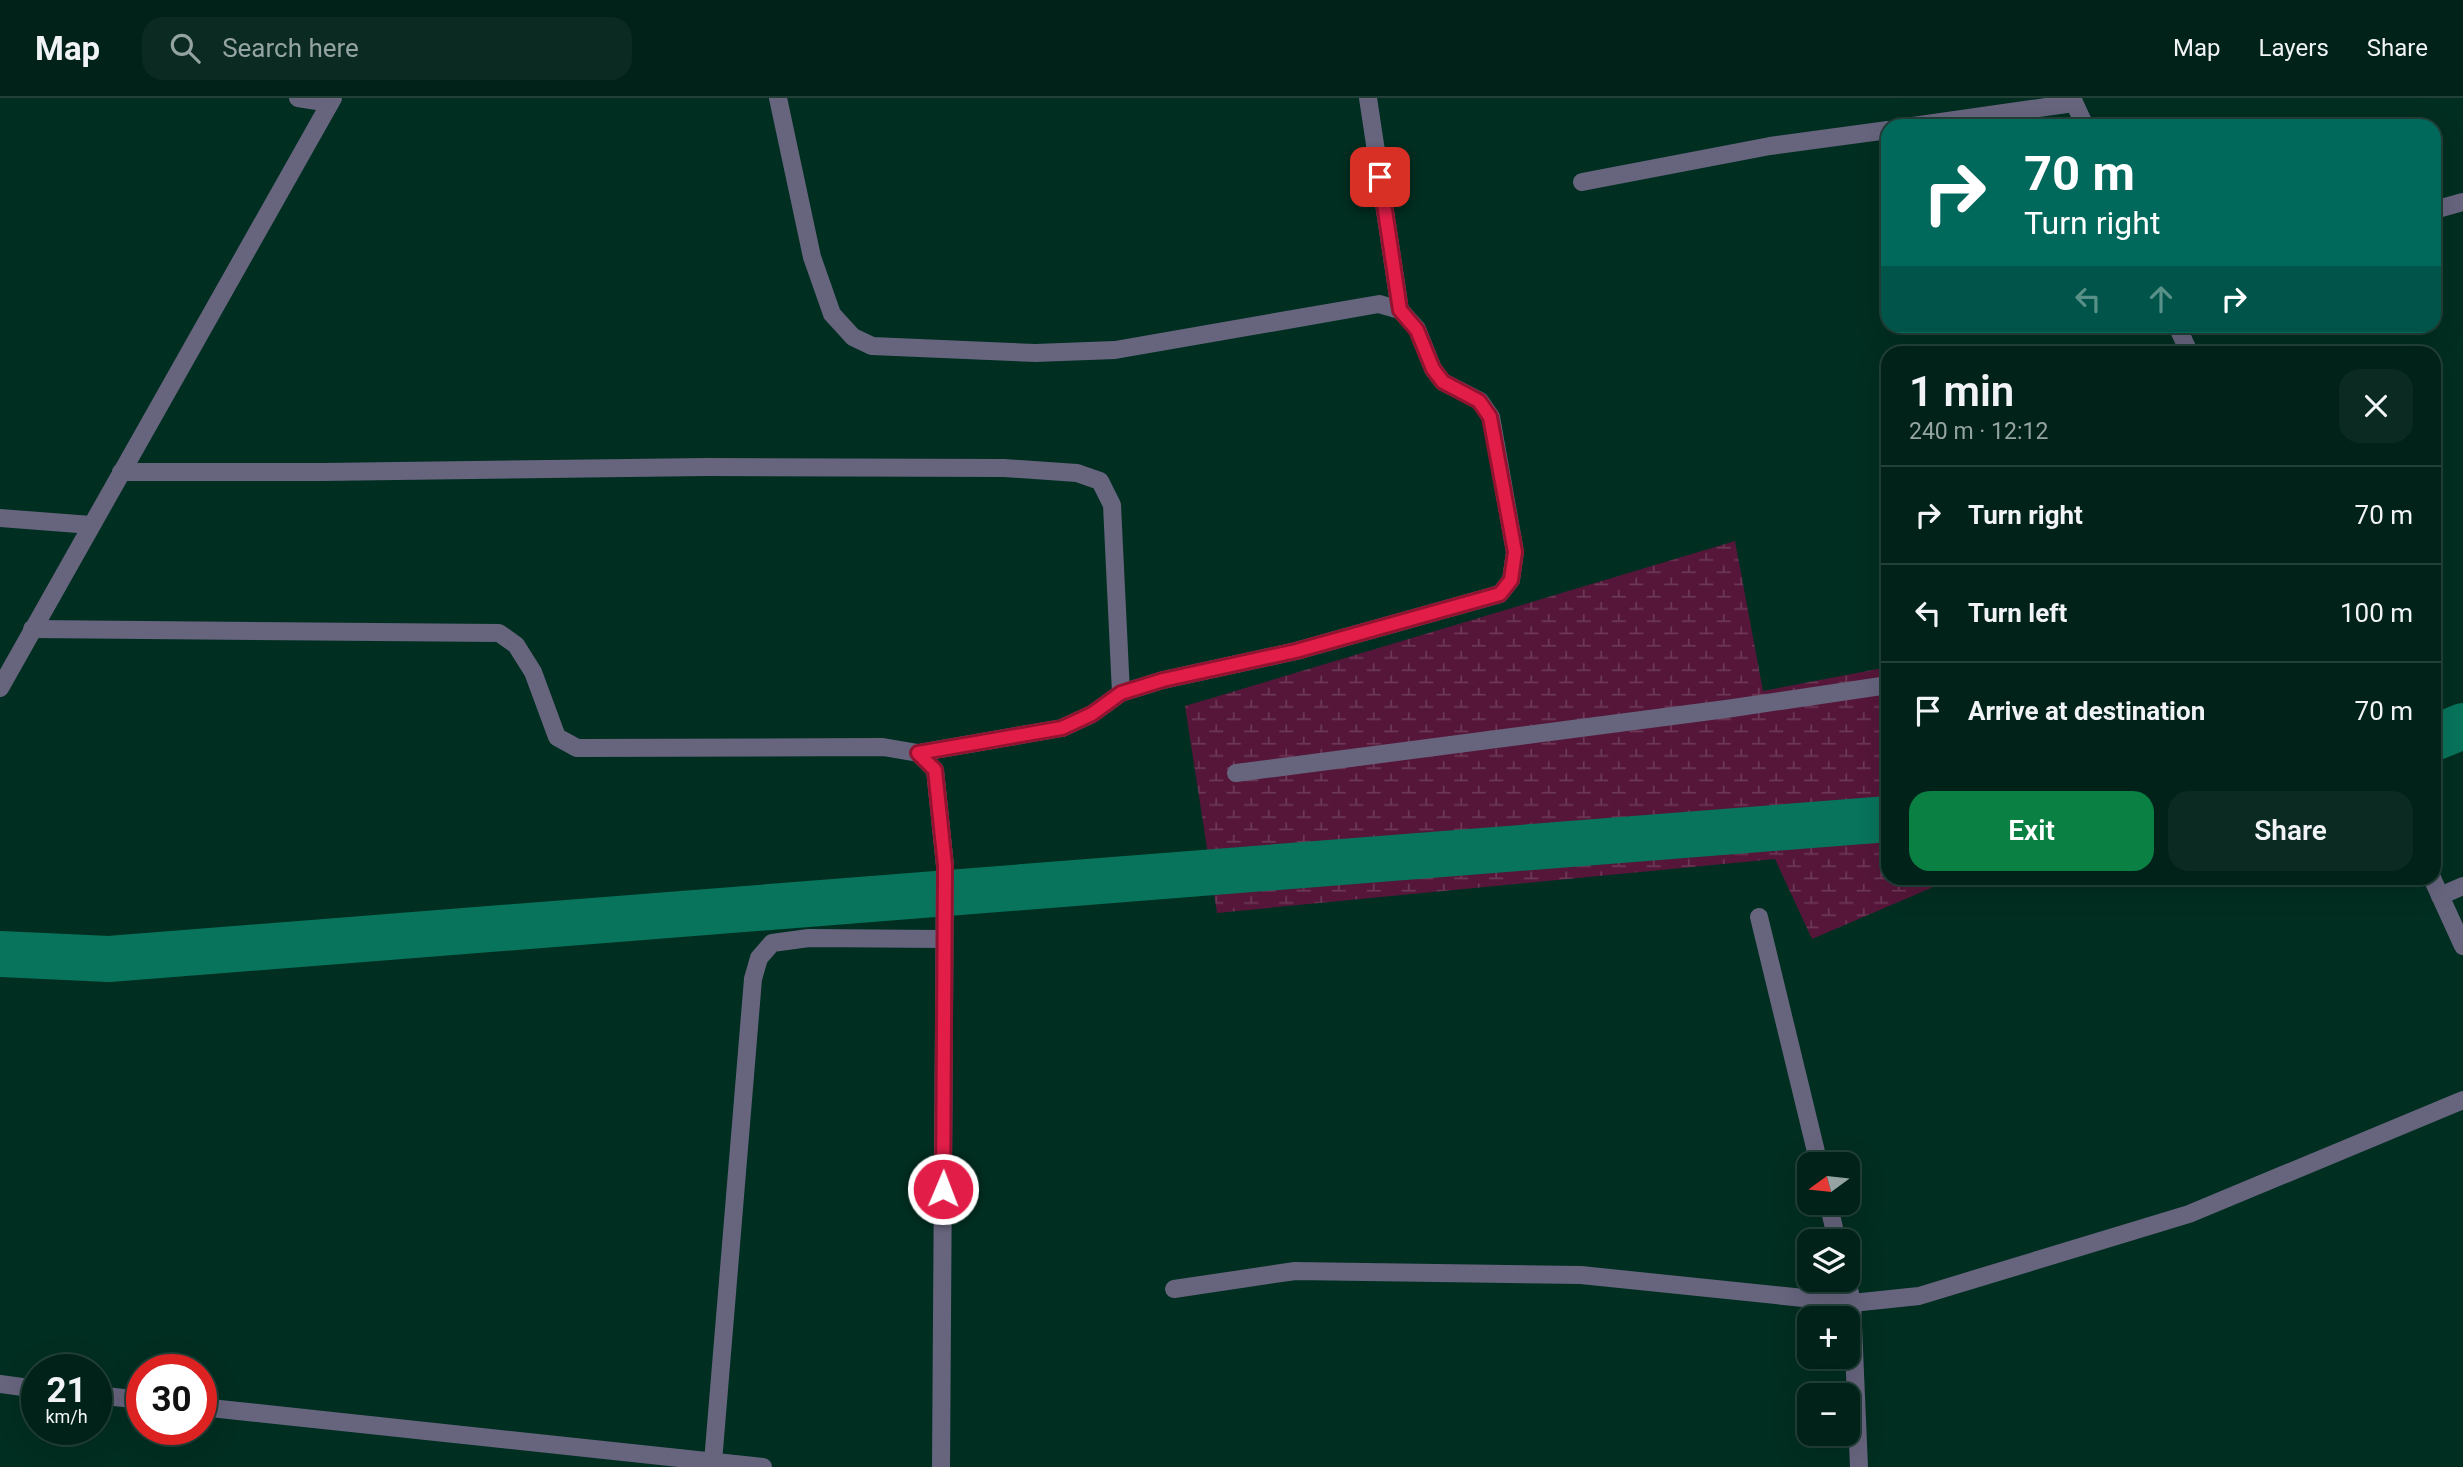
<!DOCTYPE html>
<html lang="en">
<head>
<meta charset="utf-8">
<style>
  body { margin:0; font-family:Roboto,sans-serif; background:#0a2a22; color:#f1f3f6; height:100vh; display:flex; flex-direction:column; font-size:26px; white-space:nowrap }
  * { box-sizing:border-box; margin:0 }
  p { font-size:23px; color:#95a4a2 }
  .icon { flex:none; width:38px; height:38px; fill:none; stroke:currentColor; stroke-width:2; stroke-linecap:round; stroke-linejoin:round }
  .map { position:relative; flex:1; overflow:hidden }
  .sheet { position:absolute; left:1881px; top:248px; width:560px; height:539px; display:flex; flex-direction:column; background:#002219; border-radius:21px; box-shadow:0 7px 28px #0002,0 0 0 2px #223f38 }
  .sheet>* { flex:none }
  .top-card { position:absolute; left:1881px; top:21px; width:560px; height:214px; border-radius:21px; box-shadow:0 7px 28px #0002,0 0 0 2px #223f38; background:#00695c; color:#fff; overflow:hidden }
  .needle { width:46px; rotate:255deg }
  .controls { position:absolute; left:1797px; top:1054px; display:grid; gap:14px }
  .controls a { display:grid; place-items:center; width:63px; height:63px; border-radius:14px; background:#002219; box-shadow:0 7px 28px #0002,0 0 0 2px #223f38; font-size:35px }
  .speed { position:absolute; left:21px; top:1256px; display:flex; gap:14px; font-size:35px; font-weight:700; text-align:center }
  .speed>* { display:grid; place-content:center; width:91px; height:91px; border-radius:50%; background:#002219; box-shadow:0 7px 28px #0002,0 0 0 2px #223f38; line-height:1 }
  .speed small { font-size:18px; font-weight:400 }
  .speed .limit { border:10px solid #d22; background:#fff; color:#111 }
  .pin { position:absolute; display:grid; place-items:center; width:60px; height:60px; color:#fff; margin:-30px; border-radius:14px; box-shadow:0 4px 10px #0006 }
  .me { position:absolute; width:77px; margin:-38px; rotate:1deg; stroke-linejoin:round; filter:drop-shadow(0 0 5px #0008) }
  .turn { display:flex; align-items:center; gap:24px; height:147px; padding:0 28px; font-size:32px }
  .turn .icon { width:91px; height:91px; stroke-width:2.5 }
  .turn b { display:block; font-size:49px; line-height:60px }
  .lanes { display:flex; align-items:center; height:66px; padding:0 28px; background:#0003; justify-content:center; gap:35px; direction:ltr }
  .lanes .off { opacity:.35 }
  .round { display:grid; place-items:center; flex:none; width:74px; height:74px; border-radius:21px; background:#0a2a22 }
  .summary { display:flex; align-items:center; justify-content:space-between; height:119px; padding:0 28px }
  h1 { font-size:42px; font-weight:600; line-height:52px }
  .cta { display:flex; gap:14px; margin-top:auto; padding:14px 28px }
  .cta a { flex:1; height:80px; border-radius:21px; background:#0b8043; color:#fff; font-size:28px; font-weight:600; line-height:80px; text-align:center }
  .cta a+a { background:#0a2a22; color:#f1f3f6 }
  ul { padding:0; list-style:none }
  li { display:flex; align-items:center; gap:21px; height:98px; padding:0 28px; border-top:2px solid #223f38 }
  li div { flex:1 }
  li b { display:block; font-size:26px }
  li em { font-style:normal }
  header { display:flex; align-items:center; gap:42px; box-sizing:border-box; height:98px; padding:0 35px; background:#002219; border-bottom:2px solid #223f38 }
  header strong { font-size:33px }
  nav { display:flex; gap:38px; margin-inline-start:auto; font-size:24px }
  .search { width:490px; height:63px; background:#0a2a22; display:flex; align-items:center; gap:18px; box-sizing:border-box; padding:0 24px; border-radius:21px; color:#95a4a2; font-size:26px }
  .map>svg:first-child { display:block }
</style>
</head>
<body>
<header>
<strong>Map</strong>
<div class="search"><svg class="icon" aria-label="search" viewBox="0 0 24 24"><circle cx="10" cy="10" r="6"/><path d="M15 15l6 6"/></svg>Search here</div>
<nav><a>Map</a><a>Layers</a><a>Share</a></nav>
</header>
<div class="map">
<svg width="2463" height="1369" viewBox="0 0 2463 1369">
  <defs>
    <pattern id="wetland-marsh" width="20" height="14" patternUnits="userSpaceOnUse" patternTransform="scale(1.75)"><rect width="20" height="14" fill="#551639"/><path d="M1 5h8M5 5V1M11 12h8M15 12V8" fill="none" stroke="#6c3856"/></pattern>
  </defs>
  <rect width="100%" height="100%" fill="#002e21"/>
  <polygon fill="url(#wetland-marsh)" points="1735,443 1763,593 1888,569 1888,780 1952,781 1812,841 1775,761 1217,815 1185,608"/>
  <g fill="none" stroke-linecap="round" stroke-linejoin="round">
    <g stroke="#08745b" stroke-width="46">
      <polyline points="2434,640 2463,628"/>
      <polyline points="0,856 109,861 1888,721"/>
    </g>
    <g stroke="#67647e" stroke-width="18">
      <polyline points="298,0 330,5"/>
      <polyline points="778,0 812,159 832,216 853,239 872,248 1035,255 1115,252 1379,206 1400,212 1417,231 1433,271 1443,284 1480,303 1491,319 1515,454 1511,482 1500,496 1296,553 1163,582 1121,595 1092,616 1062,630 918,655"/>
      <polyline points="1368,0 1400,212"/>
      <polyline points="2072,0 2085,28"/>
      <polyline points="1913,28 2074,5"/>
      <polyline points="1582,84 1770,48 1888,32"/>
      <polyline points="2434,112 2463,104"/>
      <polyline points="2177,228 2190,256"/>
      <polyline points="121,374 322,374 707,369 1004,370 1077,375 1100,383 1112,407 1121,595"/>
      <polyline points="0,420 91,427"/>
      <polyline points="32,531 499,535 516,547 533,574 557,639 577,650 883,649 918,655 935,672 945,768 941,1369"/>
      <polyline points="0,590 333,0"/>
      <polyline points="1236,675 1726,611 1888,587"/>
      <polyline points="2432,780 2463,848"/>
      <polyline points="2440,798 2463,788"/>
      <polyline points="1759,819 1819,1066"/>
      <polyline points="1828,1104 1837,1143"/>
      <polyline points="1847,1181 1852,1205 1859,1369"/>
      <polyline points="1174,1191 1295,1173 1581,1177 1852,1205 1919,1198 2189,1116 2463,1002"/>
      <polyline points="0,1286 37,1291"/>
      <polyline points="96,1297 142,1302"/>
      <polyline points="201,1309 763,1369"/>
      <polyline points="713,1364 753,881 759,860 772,845 809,840 944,841"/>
    </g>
  </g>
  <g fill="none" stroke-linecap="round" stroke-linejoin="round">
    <g stroke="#92132f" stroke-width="18">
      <polyline id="route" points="943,1091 945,768 935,672 918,655 1062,630 1092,616 1121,595 1163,582 1296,553 1500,496 1511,482 1515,454 1490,319 1479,303 1443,284 1433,271 1417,232 1400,212 1380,79"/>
    </g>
    <use href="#route" stroke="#e11d48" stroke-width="12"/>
  </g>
</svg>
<div class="controls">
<a><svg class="needle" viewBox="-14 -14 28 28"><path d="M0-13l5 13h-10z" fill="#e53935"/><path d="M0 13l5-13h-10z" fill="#95a4a2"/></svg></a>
<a><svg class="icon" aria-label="layers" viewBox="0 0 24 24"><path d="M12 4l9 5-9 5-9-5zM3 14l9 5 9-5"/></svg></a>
<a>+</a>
<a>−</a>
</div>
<div class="speed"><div>21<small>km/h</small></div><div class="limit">30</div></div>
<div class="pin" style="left:1380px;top:79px;background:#d93025"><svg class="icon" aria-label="arrive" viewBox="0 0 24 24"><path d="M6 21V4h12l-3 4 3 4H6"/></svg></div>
<svg class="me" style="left:943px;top:1091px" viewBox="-20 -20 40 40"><circle r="17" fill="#e11d48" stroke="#fff" stroke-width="3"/><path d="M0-11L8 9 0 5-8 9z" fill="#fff"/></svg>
<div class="top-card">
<div class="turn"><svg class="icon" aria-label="right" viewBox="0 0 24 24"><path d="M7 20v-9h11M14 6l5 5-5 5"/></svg><div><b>70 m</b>Turn right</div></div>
<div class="lanes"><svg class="icon off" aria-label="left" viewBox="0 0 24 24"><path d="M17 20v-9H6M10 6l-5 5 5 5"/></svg><svg class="icon off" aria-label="ahead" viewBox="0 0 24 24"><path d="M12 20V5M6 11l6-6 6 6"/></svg><svg class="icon" aria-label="right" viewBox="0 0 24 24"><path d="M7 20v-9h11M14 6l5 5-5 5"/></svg></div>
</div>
<section class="sheet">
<div class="summary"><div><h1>1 min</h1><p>240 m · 12:12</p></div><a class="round"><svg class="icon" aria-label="close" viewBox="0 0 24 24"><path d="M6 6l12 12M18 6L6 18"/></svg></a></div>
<ul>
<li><svg class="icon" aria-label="right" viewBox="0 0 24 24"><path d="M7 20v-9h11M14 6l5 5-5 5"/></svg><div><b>Turn right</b></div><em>70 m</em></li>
<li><svg class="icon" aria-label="left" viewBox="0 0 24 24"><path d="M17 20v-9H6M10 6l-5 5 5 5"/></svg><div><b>Turn left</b></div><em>100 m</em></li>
<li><svg class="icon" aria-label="arrive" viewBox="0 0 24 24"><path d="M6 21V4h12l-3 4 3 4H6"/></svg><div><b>Arrive at destination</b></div><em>70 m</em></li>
</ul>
<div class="cta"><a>Exit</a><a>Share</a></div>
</section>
</div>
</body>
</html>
